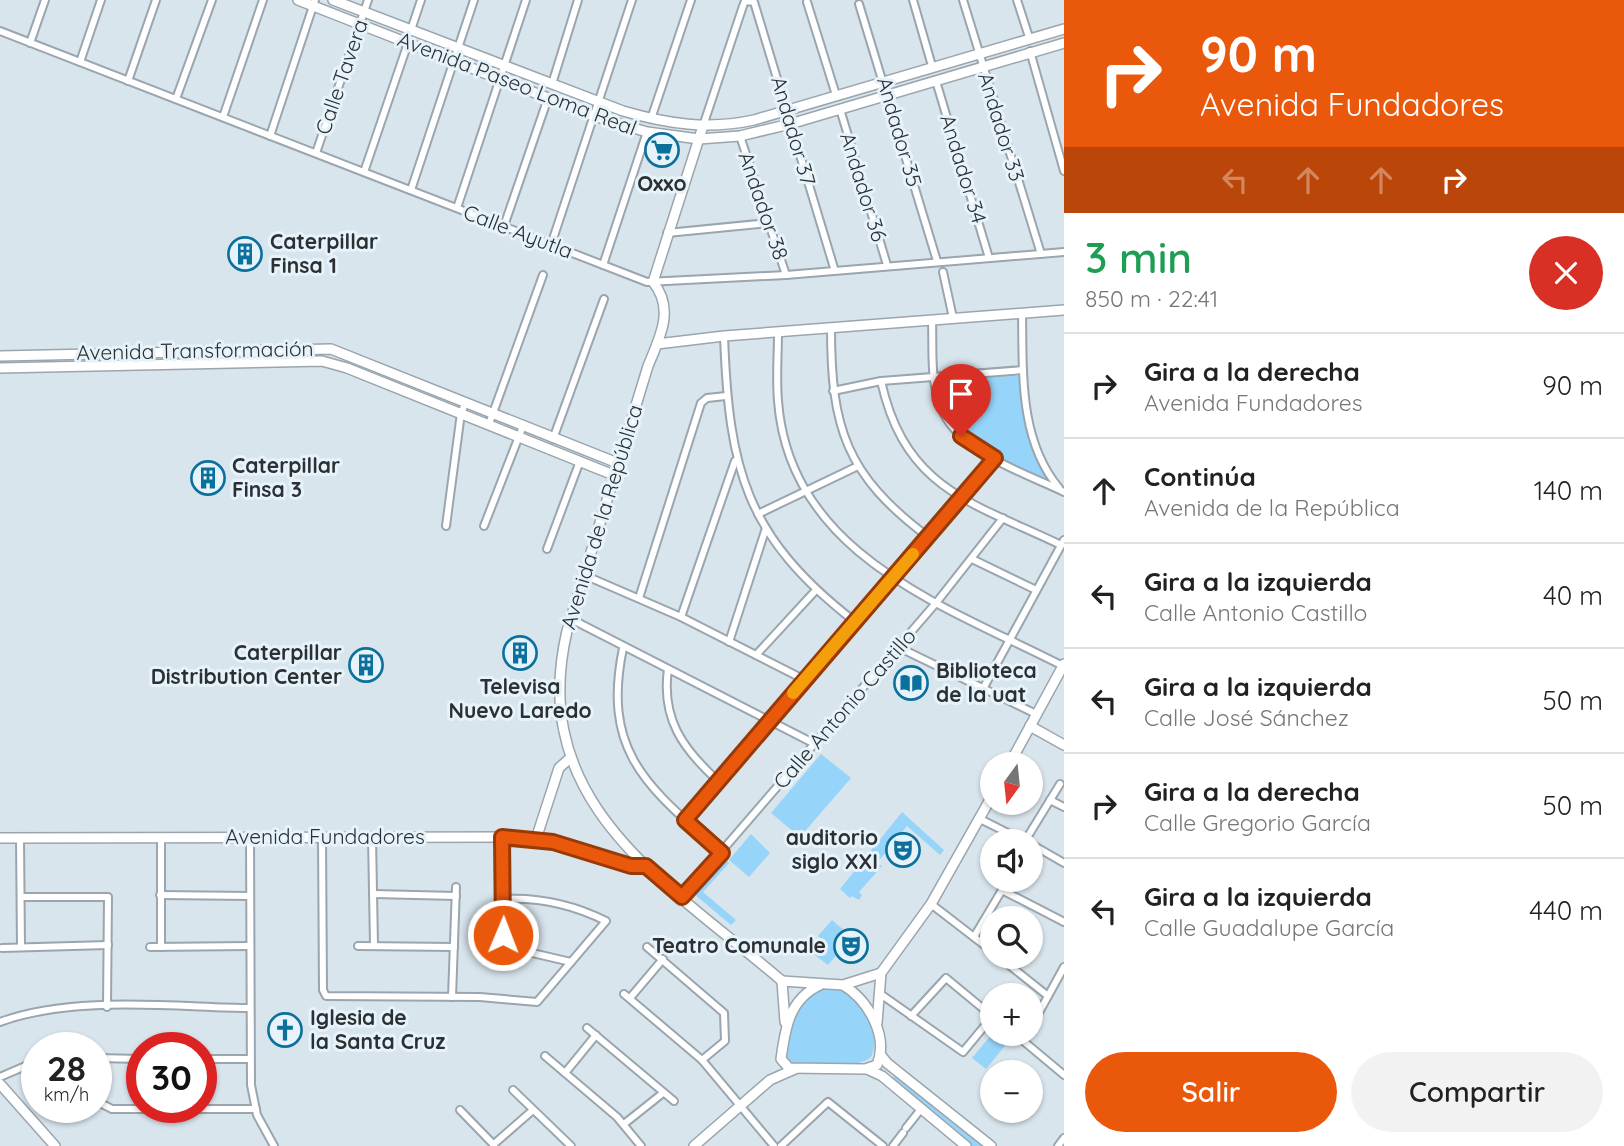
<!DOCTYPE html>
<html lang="es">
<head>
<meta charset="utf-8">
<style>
  body { margin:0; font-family:Quicksand,sans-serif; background:#f2f2f2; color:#222; height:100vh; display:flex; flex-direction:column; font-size:26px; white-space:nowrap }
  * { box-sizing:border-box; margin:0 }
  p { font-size:23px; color:#767676 }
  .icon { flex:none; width:38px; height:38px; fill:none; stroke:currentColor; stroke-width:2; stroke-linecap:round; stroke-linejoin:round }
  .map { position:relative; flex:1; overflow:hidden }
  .panel { display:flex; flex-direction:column; background:#fff; width:560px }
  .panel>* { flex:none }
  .guide { background:#ea580c; color:#fff; overflow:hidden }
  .needle { width:46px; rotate:195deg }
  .tools { position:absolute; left:980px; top:752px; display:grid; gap:14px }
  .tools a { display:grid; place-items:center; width:63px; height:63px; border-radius:50%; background:#fff; box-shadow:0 2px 5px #0004; font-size:35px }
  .speed { position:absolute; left:21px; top:1032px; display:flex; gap:14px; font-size:35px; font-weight:700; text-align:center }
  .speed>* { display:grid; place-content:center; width:91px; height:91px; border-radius:50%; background:#fff; box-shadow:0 2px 5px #0004; line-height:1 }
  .speed small { font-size:18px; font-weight:400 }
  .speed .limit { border:10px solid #d22; background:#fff; color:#111 }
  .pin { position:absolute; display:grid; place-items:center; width:60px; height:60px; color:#fff; margin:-72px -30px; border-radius:50% 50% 50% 0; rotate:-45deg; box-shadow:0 0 7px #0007 }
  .pin .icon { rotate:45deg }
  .me { position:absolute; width:77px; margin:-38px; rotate:1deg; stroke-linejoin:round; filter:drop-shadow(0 0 5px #0008) }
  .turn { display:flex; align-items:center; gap:24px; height:147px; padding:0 21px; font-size:32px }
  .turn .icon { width:91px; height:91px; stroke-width:2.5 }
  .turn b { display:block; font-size:49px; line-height:60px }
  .lanes { display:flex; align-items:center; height:66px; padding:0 21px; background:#0003; justify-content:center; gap:35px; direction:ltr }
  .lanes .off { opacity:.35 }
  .round { display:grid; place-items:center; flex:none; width:74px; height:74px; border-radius:37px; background:#f2f2f2 }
  .headline { display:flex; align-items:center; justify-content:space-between; height:119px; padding:0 21px }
  h1 { font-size:42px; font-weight:600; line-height:52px; color:#1e9e55 }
  .button { display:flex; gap:14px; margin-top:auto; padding:14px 21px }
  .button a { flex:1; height:80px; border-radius:42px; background:#ea580c; color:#fff; font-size:28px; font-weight:600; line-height:80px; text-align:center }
  .button a+a { background:#f2f2f2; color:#222 }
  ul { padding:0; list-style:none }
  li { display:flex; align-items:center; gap:21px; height:105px; padding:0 21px; border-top:2px solid #e0e0e0 }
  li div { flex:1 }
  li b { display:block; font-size:26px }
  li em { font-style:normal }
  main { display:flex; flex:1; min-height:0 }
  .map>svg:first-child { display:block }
</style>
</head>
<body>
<main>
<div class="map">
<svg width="1064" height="1146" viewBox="0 0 1064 1146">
  <rect width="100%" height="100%" fill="#d9e5ed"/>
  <g fill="#96d4fa">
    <path d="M1019 376C1024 416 1030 454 1056 487L973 446 949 423 933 378Z"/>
    <polygon points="821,754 851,778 800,837 771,813"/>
    <polygon points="902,812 944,850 940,855 907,826 877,863 882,866 859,892 862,895 859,900 852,896 850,898 840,889"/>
    <polygon points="751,834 770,853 749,877 729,860"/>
    <polygon points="724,857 729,863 703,892 736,920 731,925 693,893"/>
    <polygon points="832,920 852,937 828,965 812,953 824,941 818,936"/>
    <path d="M839 986C861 1000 883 1030 871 1057 859 1069 799 1069 784 1063 788 1022 791 991 839 986Z"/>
    <polygon points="992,1034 999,1034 1008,1042 986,1069 972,1058"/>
    <polygon points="895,1076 899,1076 986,1146 972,1146 893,1083 891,1079"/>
  </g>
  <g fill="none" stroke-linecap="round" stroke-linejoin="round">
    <g stroke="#9aa5ad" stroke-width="10">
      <g id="street">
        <polyline points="913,0 932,66"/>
        <polyline points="963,0 1041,254"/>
        <polyline points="1017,0 1029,37"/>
        <polyline points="807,2 836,95"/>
        <polyline points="859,4 937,261"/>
        <polyline points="411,30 421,0"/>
        <polyline points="0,31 647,282 786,275 1064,252"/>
        <polyline points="30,43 45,0"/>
        <polyline points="1030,51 1064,171"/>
        <polyline points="80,62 101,0"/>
        <polyline points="128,81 156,0"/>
        <polyline points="936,81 989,258"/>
        <polyline points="552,84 578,0"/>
        <polyline points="176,99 212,0"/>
        <polyline points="840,109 887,265"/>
        <polyline points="223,117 263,0"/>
        <polyline points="651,119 691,0"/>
        <polyline points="703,126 743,6 745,1 754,2 834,268"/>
        <polyline points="270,136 315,0"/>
        <polyline points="740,136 786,275"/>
        <polyline points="316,153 368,0"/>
        <polyline points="364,172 408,43"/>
        <polyline points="411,190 474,0"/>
        <polyline points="457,208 526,0"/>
        <polyline points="504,226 548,98"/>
        <polyline points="667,233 768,223"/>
        <polyline points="551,245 632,0"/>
        <polyline points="603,265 647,132"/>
        <polyline points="943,272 953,318"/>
        <path d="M1022 313C1023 373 1019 440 1059 488"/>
        <path d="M932 320C933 348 930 378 940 405 956 452 1023 472 1064 492"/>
        <path d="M831 328C831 428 846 475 927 536"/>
        <path d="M778 332C778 355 776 378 778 401 790 556 946 606 1063 666"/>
        <path d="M724 336C729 469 745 536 854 621"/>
        <path d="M881 381C905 489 971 502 1061 545"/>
        <polyline points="833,391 881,381 1023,370"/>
        <polyline points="489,424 543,275"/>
        <polyline points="553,439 604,299"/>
        <polyline points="758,514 858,466"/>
        <polyline points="446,526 461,413 466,402"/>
        <polyline points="484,526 523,426"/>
        <polyline points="547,549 580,461"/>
        <polyline points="972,559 1036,590"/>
        <polyline points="584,575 681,617 805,680"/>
        <polyline points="639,598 701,403 707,398 726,396"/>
        <polyline points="681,617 735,461"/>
        <polyline points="571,619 815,744"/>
        <polyline points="729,642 766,528"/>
        <polyline points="898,647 1036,714"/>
        <path d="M623 648C601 755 650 788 722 853"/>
        <polyline points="756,655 816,590"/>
        <path d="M668 669C661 719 683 749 718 781"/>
        <polyline points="984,687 1064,540"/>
        <polyline points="1050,800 1064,807"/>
        <polyline points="980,819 1026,842"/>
        <polyline points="685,820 995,458"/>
        <polyline points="161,837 161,947"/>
        <polyline points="250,837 251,1085 257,1115 274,1146"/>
        <path d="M322 837 323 990 326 996 480 997 537 1002 606 921C574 905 539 897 503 899"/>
        <polyline points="372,837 374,946"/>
        <polyline points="502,837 502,946"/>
        <polyline points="20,838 21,947"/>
        <polyline points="1025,841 1060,784"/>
        <polyline points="1031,844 1064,863"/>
        <polyline points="374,894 456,896"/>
        <polyline points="160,895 250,896"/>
        <polyline points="21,897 108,897 107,1007"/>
        <polyline points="682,897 936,603 1003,518"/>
        <polyline points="931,904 992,951"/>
        <polyline points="974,937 1002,890 1064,922"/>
        <polyline points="484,945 502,946 571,962"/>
        <polyline points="358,946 454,947"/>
        <polyline points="150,947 250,946"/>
        <polyline points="647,947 724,1013 725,1041 702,1060"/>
        <polyline points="2,948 108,945"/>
        <polyline points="999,957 1048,996"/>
        <polyline points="879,993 963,1052 992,1017"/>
        <polyline points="624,994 702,1060 774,1146"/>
        <polyline points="452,997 456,887"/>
        <polyline points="630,998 663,959"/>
        <polyline points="911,1016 946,978 992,1016"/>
        <path d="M0 1022C72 995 173 1007 250 1008"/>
        <polyline points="1031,1027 1064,967"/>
        <polyline points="587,1028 674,1101"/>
        <polyline points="1015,1034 1064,1075"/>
        <polyline points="545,1056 617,1117 641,1146"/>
        <polyline points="96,1058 142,1059"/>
        <polyline points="201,1059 250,1059"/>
        <polyline points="565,1073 596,1035"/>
        <polyline points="0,1077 37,1061"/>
        <polyline points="513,1090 571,1146"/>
        <polyline points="96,1101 112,1109 256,1109"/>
        <polyline points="460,1110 494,1145"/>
        <polyline points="624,1124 663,1093"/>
        <polyline points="906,1128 921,1109"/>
        <polyline points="494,1144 533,1110"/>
        <polyline points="781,1146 828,1102 883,1146"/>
        <polyline points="893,1146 903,1133"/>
        <polyline points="1058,1146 1064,1138"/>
      </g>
    </g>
    <g stroke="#9aa5ad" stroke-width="12">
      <g id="secondary">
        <polyline points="298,0 594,116 647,132 699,139 740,136 790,124 1064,43"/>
        <path d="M333 0 623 111C668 124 708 130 754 120L1064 29"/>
        <path d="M703 126 653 282C675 309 660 337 648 366L567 631C526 805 669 884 782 981"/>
        <polyline points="657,344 724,336 1064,310"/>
        <polyline points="0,356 331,349 620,464"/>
        <polyline points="0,368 322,361 347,368 616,476"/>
        <polyline points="1030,726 1064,745"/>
        <polyline points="1009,765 1064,664"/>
        <polyline points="0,838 516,837 582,849 631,866 646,866"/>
        <polyline points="536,839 559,768 569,759"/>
        <polyline points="782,981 843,985 881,973"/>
        <polyline points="782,981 785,1022"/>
        <path d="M820 985C789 999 785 1029 781 1059L789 1068 865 1069 877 1065C889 1036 868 1000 843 985"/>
        <polyline points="877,1023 881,973 931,904 992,796"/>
        <polyline points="880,1054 887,1063 991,1146"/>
        <polyline points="867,1069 882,1076 966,1146"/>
        <polyline points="0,1084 55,1146"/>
        <polyline points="694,1146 770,1080 795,1069"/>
      </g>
    </g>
    <use href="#street" stroke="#fff" stroke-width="6"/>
    <use href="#secondary" stroke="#fff" stroke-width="9"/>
  </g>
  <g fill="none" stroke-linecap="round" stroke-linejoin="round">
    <g stroke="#983908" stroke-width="18">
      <polyline id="route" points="503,935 502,837 553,842 631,866 646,866 682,897 722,853 685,820 995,458 961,436"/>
    </g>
    <use href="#route" stroke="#ea580c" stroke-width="12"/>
    <polyline stroke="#f59e0b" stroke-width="12" points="793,693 913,554"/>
  </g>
  <defs>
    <g id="supermarket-ring" transform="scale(1.75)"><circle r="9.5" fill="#e6f3fa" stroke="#0c709d" stroke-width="1.5"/><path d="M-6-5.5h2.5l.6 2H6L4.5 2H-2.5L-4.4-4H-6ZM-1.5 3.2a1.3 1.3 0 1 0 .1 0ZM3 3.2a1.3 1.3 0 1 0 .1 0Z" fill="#0c709d"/></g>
    <g id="building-ring" transform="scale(1.75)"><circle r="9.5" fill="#e6f3fa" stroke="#0c709d" stroke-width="1.5"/><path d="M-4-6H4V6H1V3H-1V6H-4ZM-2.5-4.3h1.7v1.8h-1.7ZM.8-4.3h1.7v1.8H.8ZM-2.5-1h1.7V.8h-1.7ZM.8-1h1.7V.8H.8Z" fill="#0c709d"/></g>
    <g id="library-ring" transform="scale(1.75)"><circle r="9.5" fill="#e6f3fa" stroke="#0c709d" stroke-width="1.5"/><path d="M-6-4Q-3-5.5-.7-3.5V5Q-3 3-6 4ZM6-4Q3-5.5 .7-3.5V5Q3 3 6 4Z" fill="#0c709d"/></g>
    <g id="theatre-ring" transform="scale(1.75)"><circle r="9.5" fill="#e6f3fa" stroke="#0c709d" stroke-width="1.5"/><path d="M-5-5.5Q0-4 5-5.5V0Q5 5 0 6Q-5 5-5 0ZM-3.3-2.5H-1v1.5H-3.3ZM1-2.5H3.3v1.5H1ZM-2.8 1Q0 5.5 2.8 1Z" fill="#0c709d"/></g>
    <g id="church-ring" transform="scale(1.75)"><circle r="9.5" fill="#e6f3fa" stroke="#0c709d" stroke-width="1.5"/><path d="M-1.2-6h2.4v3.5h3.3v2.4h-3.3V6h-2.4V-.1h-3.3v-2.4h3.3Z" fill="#0c709d"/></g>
  </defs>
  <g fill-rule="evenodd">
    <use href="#supermarket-ring" x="662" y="150"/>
    <use href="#building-ring" x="245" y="254"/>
    <use href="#building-ring" x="208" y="478"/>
    <use href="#building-ring" x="520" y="653"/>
    <use href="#building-ring" x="366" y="665"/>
    <use href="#library-ring" x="911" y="683"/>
    <use href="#theatre-ring" x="903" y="850"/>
    <use href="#theatre-ring" x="851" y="946"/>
    <use href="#church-ring" x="285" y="1030"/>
  </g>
  <g text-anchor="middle" stroke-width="6" stroke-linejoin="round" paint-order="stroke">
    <g font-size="21" fill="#2c3033" stroke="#e6f3fa">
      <text transform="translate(342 77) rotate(-71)" y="7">Calle Tavera</text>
      <text transform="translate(517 84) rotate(21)" y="7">Avenida Paseo Loma Real</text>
      <text transform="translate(1001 127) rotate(73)" y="7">Andador 33</text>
      <text transform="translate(793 131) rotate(74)" y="7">Andador 37</text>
      <text transform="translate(899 132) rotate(74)" y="7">Andador 35</text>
      <text transform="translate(963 169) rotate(73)" y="7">Andador 34</text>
      <text transform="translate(863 187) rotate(73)" y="7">Andador 36</text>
      <text transform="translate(763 206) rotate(71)" y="7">Andador 38</text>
      <text transform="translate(518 232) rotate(21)" y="7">Calle Ayutla</text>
      <text transform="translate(195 351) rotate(-1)" y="7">Avenida Transformación</text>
      <text transform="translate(602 517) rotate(-73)" y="7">Avenida de la República</text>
      <text transform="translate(845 709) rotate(-49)" y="7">Calle Antonio Castillo</text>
      <text x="325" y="844">Avenida Fundadores</text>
    </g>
    <g font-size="21" font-weight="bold" fill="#2c3033" stroke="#e6f3fa" text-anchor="start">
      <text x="662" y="191" text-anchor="middle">Oxxo</text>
      <text x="270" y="249">Caterpillar<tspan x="270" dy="24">Finsa 1</tspan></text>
      <text x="232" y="473">Caterpillar<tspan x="232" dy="24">Finsa 3</tspan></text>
      <text x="342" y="660" text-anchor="end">Caterpillar<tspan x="342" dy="24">Distribution Center</tspan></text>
      <text x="936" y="678">Biblioteca<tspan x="936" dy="24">de la uat</tspan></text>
      <text x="520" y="694" text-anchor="middle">Televisa<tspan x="520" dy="24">Nuevo Laredo</tspan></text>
      <text x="878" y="845" text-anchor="end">auditorio<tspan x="878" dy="24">siglo XXI</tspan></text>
      <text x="826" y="953" text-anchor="end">Teatro Comunale</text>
      <text x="310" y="1025">Iglesia de<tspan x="310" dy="24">la Santa Cruz</tspan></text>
    </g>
  </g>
</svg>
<div class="tools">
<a><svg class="needle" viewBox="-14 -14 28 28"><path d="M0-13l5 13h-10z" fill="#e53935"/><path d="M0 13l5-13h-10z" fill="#767676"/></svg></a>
<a><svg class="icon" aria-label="sound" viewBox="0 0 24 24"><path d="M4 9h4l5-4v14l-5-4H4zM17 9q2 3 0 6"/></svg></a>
<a><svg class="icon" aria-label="search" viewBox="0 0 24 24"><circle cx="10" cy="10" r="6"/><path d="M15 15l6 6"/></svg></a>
<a>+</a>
<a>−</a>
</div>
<div class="speed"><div>28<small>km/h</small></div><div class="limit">30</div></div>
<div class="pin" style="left:961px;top:436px;background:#d93025"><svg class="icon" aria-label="arrive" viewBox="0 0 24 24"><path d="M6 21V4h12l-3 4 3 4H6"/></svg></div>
<svg class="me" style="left:503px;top:935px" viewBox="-20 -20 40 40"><circle r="17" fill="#ea580c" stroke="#fff" stroke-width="3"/><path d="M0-11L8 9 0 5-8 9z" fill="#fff"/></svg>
</div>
<section class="panel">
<div class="guide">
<div class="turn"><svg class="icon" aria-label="right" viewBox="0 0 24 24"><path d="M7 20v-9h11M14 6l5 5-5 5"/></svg><div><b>90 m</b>Avenida Fundadores</div></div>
<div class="lanes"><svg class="icon off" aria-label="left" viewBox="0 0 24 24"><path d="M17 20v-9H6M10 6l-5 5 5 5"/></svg><svg class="icon off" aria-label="ahead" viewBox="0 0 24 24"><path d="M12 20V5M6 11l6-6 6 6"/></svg><svg class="icon off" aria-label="ahead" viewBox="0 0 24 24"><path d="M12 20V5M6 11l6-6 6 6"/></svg><svg class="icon" aria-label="right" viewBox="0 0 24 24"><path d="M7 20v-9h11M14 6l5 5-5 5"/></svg></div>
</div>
<div class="headline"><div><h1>3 min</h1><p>850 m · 22:41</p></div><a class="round" style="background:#d93025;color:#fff"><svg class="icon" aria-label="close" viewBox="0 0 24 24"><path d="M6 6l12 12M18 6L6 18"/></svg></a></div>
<ul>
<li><svg class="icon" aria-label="right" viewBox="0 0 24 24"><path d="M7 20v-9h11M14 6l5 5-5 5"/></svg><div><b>Gira a la derecha</b><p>Avenida Fundadores</p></div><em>90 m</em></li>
<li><svg class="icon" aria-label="ahead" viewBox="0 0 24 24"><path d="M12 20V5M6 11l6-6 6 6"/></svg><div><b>Continúa</b><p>Avenida de la República</p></div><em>140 m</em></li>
<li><svg class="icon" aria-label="left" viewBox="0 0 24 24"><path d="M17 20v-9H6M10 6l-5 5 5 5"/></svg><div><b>Gira a la izquierda</b><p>Calle Antonio Castillo</p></div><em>40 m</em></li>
<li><svg class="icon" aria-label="left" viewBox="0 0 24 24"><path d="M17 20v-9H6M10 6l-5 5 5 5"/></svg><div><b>Gira a la izquierda</b><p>Calle José Sánchez</p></div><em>50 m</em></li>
<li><svg class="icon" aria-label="right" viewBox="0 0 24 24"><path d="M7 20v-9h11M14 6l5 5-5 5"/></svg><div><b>Gira a la derecha</b><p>Calle Gregorio García</p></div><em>50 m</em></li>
<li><svg class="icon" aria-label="left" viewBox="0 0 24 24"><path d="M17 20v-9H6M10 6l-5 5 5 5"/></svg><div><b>Gira a la izquierda</b><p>Calle Guadalupe García</p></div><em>440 m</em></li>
</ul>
<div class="button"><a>Salir</a><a>Compartir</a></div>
</section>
</main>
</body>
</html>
